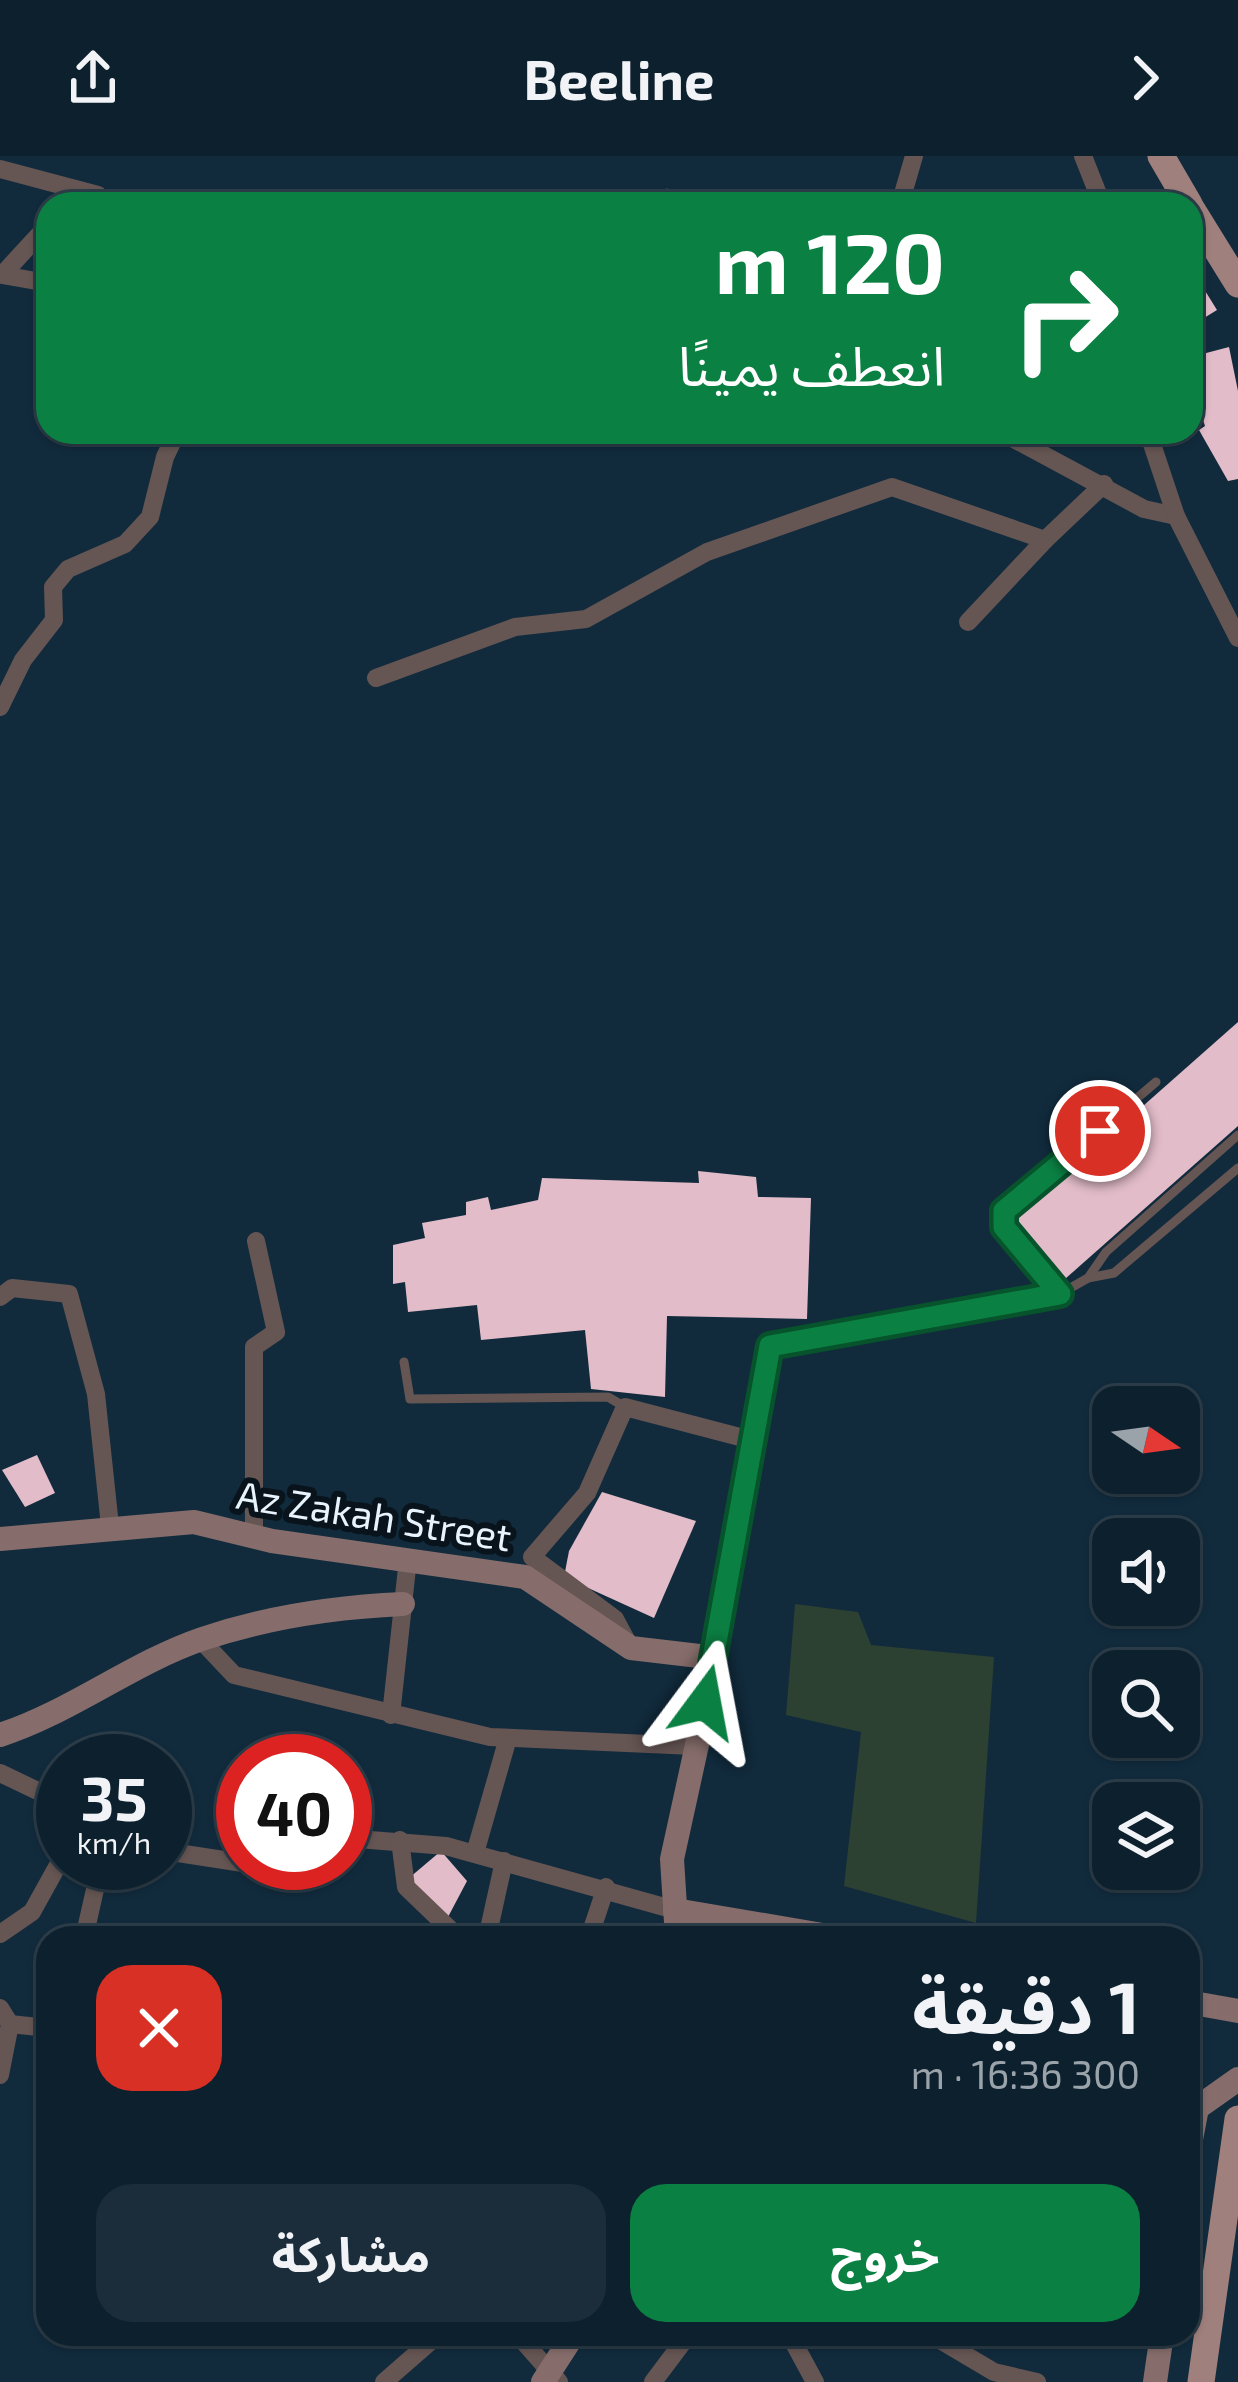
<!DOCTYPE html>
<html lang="ar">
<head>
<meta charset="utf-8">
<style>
  body { margin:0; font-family:"Exo 2","Noto Sans Arabic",sans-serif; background:#1b2d3a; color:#f1f3f6; direction:rtl; height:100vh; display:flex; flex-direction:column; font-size:45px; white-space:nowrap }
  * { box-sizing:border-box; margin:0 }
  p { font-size:39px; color:#9aa3aa }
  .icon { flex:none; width:66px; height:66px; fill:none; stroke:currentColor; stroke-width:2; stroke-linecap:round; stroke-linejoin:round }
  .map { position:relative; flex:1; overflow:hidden; direction:ltr }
  .panel { position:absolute; left:36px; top:1770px; width:1164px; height:420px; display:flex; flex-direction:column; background:#0d202e; border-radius:36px; box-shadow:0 3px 9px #0004,0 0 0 3px #2d3e4a; direction:rtl }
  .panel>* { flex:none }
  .banner { position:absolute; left:36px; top:36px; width:1167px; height:252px; border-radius:36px; box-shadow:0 3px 9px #0004,0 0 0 3px #2d3e4a; direction:rtl; background:#0b8043; color:#fff; overflow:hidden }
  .needle { width:78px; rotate:103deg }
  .buttons { position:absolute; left:1092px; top:1230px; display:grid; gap:24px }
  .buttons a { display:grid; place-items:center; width:108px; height:108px; border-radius:24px; background:#0d202e; box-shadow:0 3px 9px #0004,0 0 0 3px #2d3e4a; font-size:60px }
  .speed { position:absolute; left:36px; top:1578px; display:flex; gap:24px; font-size:60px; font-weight:700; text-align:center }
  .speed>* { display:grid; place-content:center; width:156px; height:156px; border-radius:50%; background:#0d202e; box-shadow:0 3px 9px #0004,0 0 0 3px #2d3e4a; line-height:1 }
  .speed small { font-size:30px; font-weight:400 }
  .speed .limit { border:18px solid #d22; background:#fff; color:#111 }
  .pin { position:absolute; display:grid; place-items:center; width:102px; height:102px; color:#fff; margin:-51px; border:6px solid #fff; border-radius:50%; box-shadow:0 3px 12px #0007 }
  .me { position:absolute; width:132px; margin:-66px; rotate:13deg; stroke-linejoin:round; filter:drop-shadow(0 0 9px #0008) }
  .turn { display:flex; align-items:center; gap:42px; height:252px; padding:0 60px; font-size:54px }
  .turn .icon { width:156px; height:156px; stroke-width:2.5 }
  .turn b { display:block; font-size:84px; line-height:102px }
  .round { display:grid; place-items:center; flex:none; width:126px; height:126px; border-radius:36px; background:#1b2d3a }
  .headline { display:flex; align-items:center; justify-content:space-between; height:204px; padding:0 60px }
  h1 { font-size:72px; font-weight:700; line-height:90px }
  .action { display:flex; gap:24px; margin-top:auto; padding:24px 60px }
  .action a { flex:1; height:138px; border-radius:36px; background:#0b8043; color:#fff; font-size:48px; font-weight:700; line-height:138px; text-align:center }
  .action a+a { background:#1b2d3a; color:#f1f3f6 }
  header { display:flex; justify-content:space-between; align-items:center; height:156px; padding:0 60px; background:#0d202e; font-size:54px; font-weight:700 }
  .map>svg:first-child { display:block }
</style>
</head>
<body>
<header><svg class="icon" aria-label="forward" viewBox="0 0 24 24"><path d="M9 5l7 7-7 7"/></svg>Beeline<svg class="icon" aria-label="share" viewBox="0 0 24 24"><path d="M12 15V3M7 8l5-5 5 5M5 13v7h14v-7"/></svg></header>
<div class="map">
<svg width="1238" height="2226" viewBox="0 0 1238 2226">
  <rect width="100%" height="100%" fill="#112b3d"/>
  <polygon fill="#2c4131" points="795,1448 858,1456 871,1489 994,1501 976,1767 844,1730 861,1576 786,1559"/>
  <g fill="#e2bcc9">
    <polygon points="1199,125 1217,154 1191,170 1191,129"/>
    <polygon points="1229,191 1238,235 1238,323 1228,325 1199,274 1205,270 1191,228 1191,201"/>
    <polygon points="1238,866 1238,970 1065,1123 1014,1064"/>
    <polygon points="698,1015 756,1021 758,1041 811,1042 807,1163 667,1160 665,1241 591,1233 585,1174 481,1184 477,1149 408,1156 405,1126 393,1128 393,1089 425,1082 422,1067 466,1059 466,1046 488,1041 491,1054 538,1044 542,1022 699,1027"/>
    <polygon points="37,1299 55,1337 25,1351 2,1314"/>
    <polygon points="602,1336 696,1365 654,1462 564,1421 569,1395"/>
    <polygon points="441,1695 467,1725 448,1761 409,1722"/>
  </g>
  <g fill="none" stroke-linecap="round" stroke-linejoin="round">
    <g stroke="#655553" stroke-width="9">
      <polyline points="667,37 688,48"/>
      <polyline points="1156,926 1004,1055 1004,1071 1060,1138 1088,1122 1106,1096 1238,979"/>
      <polyline points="1088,1122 1114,1117 1238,1012"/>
      <polyline points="404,1206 410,1243 608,1241 625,1251"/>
    </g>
    <g stroke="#655553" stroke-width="18">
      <polyline points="1083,0 1102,48"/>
      <polyline points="0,13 98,39"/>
      <polyline points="900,48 914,0"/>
      <polyline points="48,69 2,119 48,127"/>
      <polyline points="1001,276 1144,353 1176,360"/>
      <polyline points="1148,276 1176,360 1238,482"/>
      <polyline points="968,466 1045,384"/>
      <polyline points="376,522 515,471 586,463 707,396 892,331 1045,384 1104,328"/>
      <polyline points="0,551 23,504 54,464 53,431 68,413 125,388 150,361 165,301 177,276"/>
      <polyline points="0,1141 12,1132 69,1138 96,1238 110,1370"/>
      <polyline points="755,1285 769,1191 1060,1138"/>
      <polyline points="254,1380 254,1191 276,1176 256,1085"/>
      <polyline points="201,1484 234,1519 490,1581 694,1590"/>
      <polyline points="630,1491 615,1463 532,1401 587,1337 625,1251 755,1285 716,1502"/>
      <polyline points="391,1559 408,1403"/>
      <polyline points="0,1617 63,1647"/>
      <polyline points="345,1682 446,1690 675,1754"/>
      <polyline points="400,1684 406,1731 459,1782"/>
      <polyline points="165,1695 243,1707"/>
      <polyline points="475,1697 508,1582"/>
      <polyline points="244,1707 266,1707"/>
      <polyline points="0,1778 32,1756 63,1700"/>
      <polyline points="84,1782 101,1707"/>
      <polyline points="487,1782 504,1705"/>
      <polyline points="589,1782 606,1731"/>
      <polyline points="0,1852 10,1868 0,1919"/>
      <polyline points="10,1868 48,1872"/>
      <polyline points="517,2178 559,2226"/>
      <polyline points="789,2178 815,2226"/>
      <polyline points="930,2178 994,2216 1037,2226"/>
      <polyline points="384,2226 439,2178"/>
      <polyline points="653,2226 689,2178"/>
    </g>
    <g stroke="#866d6b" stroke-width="24">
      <polyline points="0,1383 194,1366 272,1385 525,1421 631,1492 716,1502 672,1703 677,1782"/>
      <path d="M0 1579C71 1556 132 1507 202 1483 264 1462 337 1451 403 1448"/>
      <polyline points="675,1754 840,1782"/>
      <polyline points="1188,1846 1238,1855"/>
      <polyline points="1188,1999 1197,1952 1238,1923"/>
      <polyline points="543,2226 574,2178"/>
      <polyline points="1155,2226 1162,2178"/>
    </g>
    <g stroke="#a0807d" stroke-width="27">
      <polyline points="1161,0 1189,48"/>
      <polyline points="1191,52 1238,128"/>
      <polyline points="1201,2226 1238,1963"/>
    </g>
  </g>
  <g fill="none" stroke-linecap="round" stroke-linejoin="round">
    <g stroke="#07532c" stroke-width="30">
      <polyline id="route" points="705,1546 770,1190 1060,1138 1004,1071 1004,1055 1100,975"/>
    </g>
    <use href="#route" stroke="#0b8043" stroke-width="21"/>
  </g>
  <g text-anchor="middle" stroke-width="12" stroke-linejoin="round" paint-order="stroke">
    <g font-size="39" fill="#e7f3fd" stroke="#08131b">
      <text transform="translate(374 1360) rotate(9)" y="14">Az Zakah Street</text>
    </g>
  </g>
</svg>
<div class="buttons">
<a><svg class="needle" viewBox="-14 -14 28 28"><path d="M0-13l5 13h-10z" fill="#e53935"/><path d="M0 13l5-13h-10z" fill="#9aa3aa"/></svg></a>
<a><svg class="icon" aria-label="sound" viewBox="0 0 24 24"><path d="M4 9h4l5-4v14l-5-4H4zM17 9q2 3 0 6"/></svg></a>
<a><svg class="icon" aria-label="search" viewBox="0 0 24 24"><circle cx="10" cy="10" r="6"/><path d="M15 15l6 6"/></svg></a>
<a><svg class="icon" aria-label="layers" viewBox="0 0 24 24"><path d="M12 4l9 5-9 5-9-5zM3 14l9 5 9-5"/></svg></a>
</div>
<div class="speed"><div>35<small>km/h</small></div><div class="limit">40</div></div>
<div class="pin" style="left:1100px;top:975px;background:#d93025"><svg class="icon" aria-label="arrive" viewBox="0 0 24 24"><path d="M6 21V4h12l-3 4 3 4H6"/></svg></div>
<svg class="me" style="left:705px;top:1546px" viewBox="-20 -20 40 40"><path d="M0-17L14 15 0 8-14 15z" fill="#0b8043" stroke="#fff" stroke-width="4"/></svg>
<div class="banner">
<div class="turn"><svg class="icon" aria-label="right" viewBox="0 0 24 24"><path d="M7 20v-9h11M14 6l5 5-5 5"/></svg><div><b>120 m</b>انعطف يمينًا</div></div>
</div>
<section class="panel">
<div class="headline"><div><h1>1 دقيقة</h1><p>300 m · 16:36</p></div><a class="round" style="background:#d93025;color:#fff"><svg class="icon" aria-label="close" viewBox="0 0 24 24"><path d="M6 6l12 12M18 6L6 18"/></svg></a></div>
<div class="action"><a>خروج</a><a>مشاركة</a></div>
</section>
</div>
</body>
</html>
